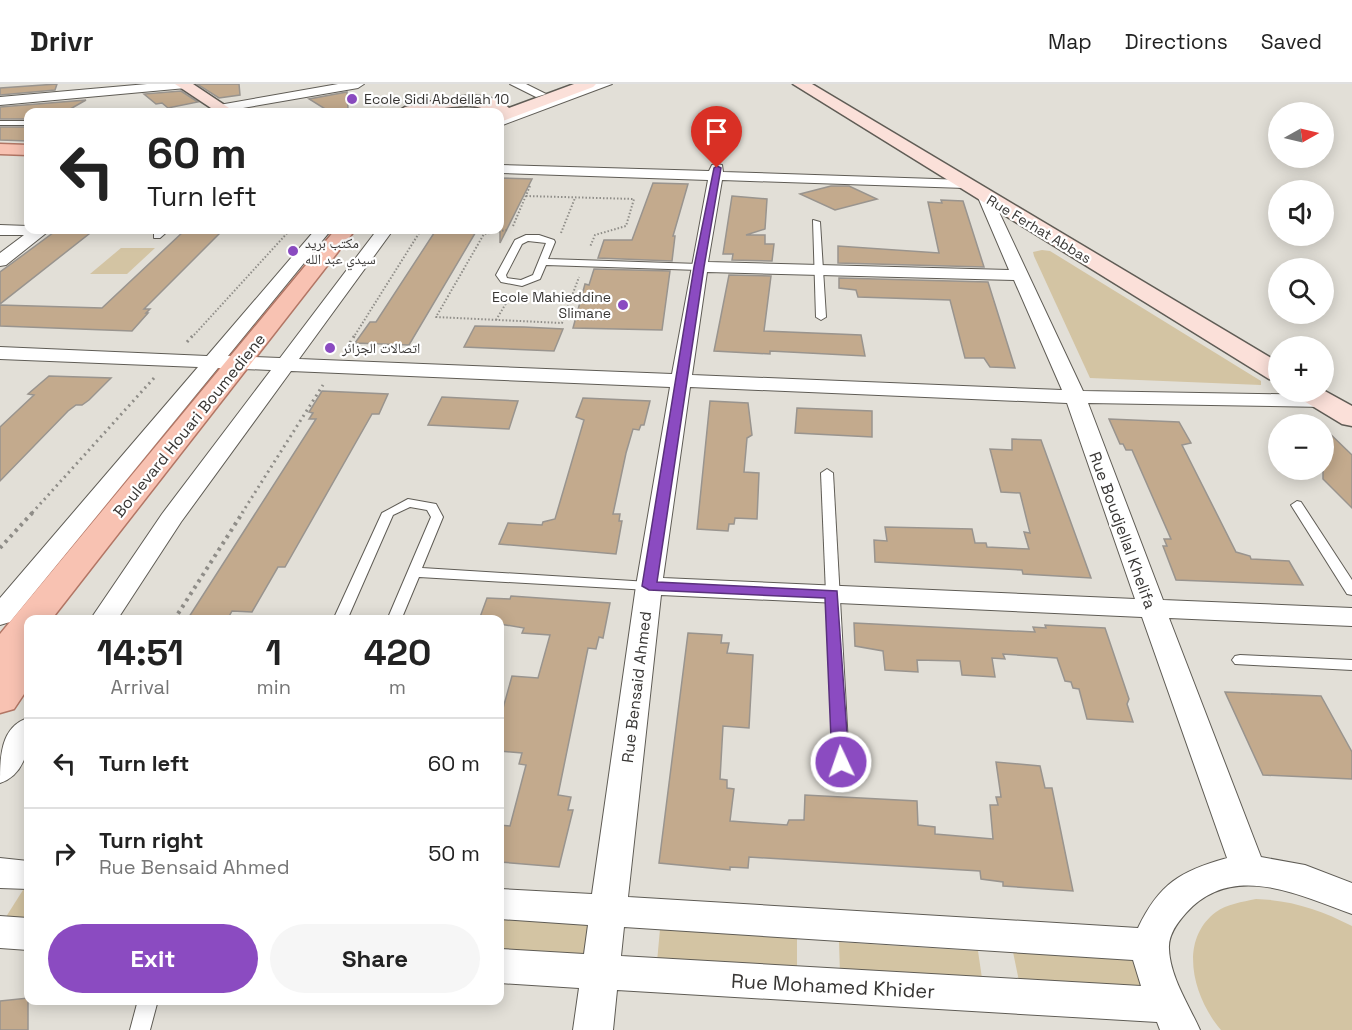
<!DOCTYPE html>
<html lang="en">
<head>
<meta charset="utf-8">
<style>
  body { margin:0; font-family:"Space Grotesk","Noto Naskh Arabic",sans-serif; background:#f6f6f6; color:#222; height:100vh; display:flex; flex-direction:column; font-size:22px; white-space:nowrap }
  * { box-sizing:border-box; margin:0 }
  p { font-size:20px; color:#767676 }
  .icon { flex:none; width:33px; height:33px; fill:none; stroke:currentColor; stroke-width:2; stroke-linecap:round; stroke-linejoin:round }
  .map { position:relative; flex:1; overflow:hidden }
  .panel { position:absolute; left:24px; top:531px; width:480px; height:390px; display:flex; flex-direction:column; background:#fff; border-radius:12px; box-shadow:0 3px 15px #0003 }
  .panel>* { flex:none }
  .banner { position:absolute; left:24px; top:24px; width:480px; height:126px; border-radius:12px; box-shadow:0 3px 15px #0003; background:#fff; color:#222; overflow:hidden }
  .needle { width:39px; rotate:82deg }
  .tools { position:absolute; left:1268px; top:18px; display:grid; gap:12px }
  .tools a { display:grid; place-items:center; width:66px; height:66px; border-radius:50%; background:#fff; box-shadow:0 3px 15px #0003; font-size:30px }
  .pin { position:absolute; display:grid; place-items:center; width:51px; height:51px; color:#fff; margin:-62px -26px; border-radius:50% 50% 50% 0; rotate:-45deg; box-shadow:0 0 6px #0007 }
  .pin .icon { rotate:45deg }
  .me { position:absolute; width:66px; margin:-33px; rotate:357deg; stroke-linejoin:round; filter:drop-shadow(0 0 4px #0008) }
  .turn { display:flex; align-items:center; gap:21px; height:126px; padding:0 24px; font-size:27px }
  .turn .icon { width:78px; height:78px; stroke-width:2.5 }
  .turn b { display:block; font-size:42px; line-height:51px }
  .eta { display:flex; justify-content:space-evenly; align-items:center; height:102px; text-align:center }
  .eta b { font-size:36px; font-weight:700; line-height:42px }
  .button { display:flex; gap:12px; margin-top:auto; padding:12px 24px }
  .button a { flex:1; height:69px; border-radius:36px; background:#8b4bc1; color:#fff; font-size:24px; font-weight:700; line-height:69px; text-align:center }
  .button a+a { background:#f6f6f6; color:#222 }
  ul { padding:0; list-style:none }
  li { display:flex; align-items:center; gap:18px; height:90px; padding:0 24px; border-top:2px solid #e0e0e0 }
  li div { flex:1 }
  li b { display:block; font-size:22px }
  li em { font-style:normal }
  header { display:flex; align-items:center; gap:36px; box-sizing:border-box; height:84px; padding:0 30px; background:#fff; border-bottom:2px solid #e0e0e0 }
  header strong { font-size:28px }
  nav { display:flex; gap:33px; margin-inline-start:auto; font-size:21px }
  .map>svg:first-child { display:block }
</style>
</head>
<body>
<header>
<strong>Drivr</strong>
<nav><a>Map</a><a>Directions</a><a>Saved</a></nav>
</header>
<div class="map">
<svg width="1352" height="946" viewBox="0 0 1352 946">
  <rect width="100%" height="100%" fill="#e2dfd7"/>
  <g fill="#d3c4a3">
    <polygon points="121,164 155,164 127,190 90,190"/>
    <polygon points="1042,166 1050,167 1261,297 1261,301 1090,294 1034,172 1033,168"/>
    <polygon points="23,806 28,806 28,838 4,836"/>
    <path d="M1256 815C1291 816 1321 826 1352 842V946H1221C1194 915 1177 857 1216 828 1227 820 1242 818 1256 815Z"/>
    <polygon points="500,834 606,842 601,874 500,867"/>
    <polygon points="660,845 797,854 797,887 657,878"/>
    <polygon points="839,858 978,867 983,901 840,891"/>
    <polygon points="1013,868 1155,877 1165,912 1020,902"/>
  </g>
  <g fill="#c3aa8d" stroke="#99948e" stroke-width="1.5">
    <polygon points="57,0 55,6 0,11 0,4"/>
    <polygon points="197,0 239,0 240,11 219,14"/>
    <polygon points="181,7 198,18 168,24 162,19 156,20 144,10"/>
    <polygon points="347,8 348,25 330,28 309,15"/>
    <polygon points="86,16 65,28 28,28 28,35 0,35 0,23"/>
    <polygon points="0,43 28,43 28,57 0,56"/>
    <polygon points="500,94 532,95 500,159"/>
    <polygon points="653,99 688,100 673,152 675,152 672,177 598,174 604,156 632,156"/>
    <polygon points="831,102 849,102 877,115 835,126 800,110"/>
    <polygon points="732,112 767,115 765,145 746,151 765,151 765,160 774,160 772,177 732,176 733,170 723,170"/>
    <polygon points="941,116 963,117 984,183 838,179 838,162 939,169 928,118 942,119"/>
    <polygon points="57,146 94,146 0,220 0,188"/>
    <polygon points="436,146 477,146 409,261 355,259 370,238 376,238"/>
    <polygon points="184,147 221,148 144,225 150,225 146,229 148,229 132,247 0,242 0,221 102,224"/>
    <polygon points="594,185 670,187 662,246 573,244 585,200 589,201"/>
    <polygon points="729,191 771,192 764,247 861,251 865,272 770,267 770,270 714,267"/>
    <polygon points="839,194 988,198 1015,284 990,283 984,274 965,274 950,216 858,213 856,206 839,204"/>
    <polygon points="475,242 524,243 563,245 554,267 464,263"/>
    <polygon points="49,292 111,294 89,316 82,321 76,321 68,327 0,397 0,343 34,311 28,310"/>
    <polygon points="322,307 388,310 379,330 372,330 285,483 278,483 252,528 232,527 227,536 187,536 316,335 309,335 313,329 309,328"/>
    <polygon points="442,313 518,317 509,345 428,341"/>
    <polygon points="583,314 650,317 644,341 641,341 639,346 633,345 626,369 613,430 620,430 619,437 622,437 616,470 499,460 508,439 542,441 543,438 555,435 584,336 576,333"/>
    <polygon points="710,317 748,319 752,351 747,354 744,388 759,389 757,435 735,434 734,440 729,440 728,447 697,445"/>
    <polygon points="797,324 872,327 872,353 795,349"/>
    <polygon points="1109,335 1179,338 1191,359 1182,361 1236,468 1250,472 1251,475 1289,477 1303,501 1176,496 1163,462 1167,462 1164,455 1171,455 1132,366 1126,366 1123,360 1120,360"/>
    <polygon points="1323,343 1352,371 1352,424 1323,395"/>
    <polygon points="1012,355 1041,356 1091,494 1023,490 1022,486 875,478 874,456 887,457 885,443 972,445 975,459 986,459 987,463 1029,465 1024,448 1030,449 1020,409 1001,408 990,365 1012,366"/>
    <polygon points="511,512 610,519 603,554 599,553 596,565 588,564 558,711 571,713 568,726 573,726 559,783 500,778 500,741 510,742 526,681 519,680 522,669 500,667 500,635 512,592 538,594 550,551 522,549 524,544 500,540 500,536 479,536 487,514 510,515"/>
    <polygon points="854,539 1035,548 1033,543 1046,544 1045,541 1105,544 1129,615 1127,620 1133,638 1087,635 1079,605 1073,604 1071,598 1065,597 1057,574 1003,570 1005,575 992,574 995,593 962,591 960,577 917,576 918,588 885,586 883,567 855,562"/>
    <polygon points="688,549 722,551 721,559 729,559 727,569 753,571 749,644 723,642 720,695 727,696 727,704 734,705 730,737 787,741 789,736 804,736 805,711 917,717 918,741 935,743 935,750 993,755 990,721 998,721 996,713 1001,713 996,678 1040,682 1045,704 1052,704 1073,807 1003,802 1003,798 981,795 980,787 749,773 748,784 730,783 730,786 659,779"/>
    <polygon points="1225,608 1321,612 1352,668 1352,695 1263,691"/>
    <polygon points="28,914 28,946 0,946 0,917"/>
  </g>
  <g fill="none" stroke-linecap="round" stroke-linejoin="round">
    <g stroke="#5f5c55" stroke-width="2">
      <g id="lane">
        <rect x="0" y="37" width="28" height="4"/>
        <polygon points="813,136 820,138 826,233 821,236 816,233"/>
        <polygon points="160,146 169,146 160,154 154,154 154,150"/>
        <path d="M526 151H539L554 156 555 158 548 175 699 180 704 183 699 186 546 181 540 195 522 202 501 198 496 191 515 156ZM528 157 546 159 533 191 521 196 507 194 506 191 522 160Z"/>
        <polygon points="827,385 833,389 849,678 847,682 841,684 835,682 833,678 821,389"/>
        <polygon points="408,415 436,420 443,433 422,484 649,498 656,502 649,506 419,493 401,536 387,536 431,433 427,426 410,423 393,431 347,536 333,536 382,429"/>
        <polygon points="1297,417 1301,418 1352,496 1352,511 1347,510 1291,421"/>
        <polygon points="1240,571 1352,576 1352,586 1235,580 1232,576 1235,572"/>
        <polygon points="138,916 158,916 150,946 130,946"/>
      </g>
    </g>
    <g stroke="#5f5c55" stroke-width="2">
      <g id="street">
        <polygon points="147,0 192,0 186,4 0,21 0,13"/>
        <polygon points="338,0 364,0 358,4 220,28 213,25 219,21"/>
        <polygon points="510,0 526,0 546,10 536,13"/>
        <polygon points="593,0 612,0 500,42 500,34 560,9"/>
        <path d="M717 80 722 81 723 88 965 96 972 100 965 104 722 96 708 178 1009 186 977 111 984 107 991 111 1083 307 1324 311 1331 313 1334 317 1331 321 1324 323 1088 319 1163 516 1352 524V542L1169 534 1261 773 1305 781 1352 799V830C1299 811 1232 777 1186 829 1177 839 1168 851 1169 865 1170 893 1189 921 1200 946H1160L1157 938 617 906 613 946H573L579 904 500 899V865L584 870 588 841 500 835V805L592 810 636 502 670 303 291 287 181 438 117 536H90L162 430 271 286 218 284 10 538 0 541V514L198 283 0 275V263L207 272 315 146H331L228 272 280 274 377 146H393L299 275 672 290 708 96 500 89V81L709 87 712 81ZM707 188 1014 196 1062 306 692 291ZM690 303 1067 319 1135 515 663 494ZM661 511 1142 533 1227 774C1180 787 1159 800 1138 844L628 813ZM624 843 1133 876 1141 902 621 872Z"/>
        <polygon points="0,141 28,142 28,146 50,146 6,181 0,182 0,169 24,151 0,151"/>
        <path d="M28 634C31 658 27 690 0 699 0 674 0 643 28 634Z"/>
        <polygon points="0,774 28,777 28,805 0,804"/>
        <polygon points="0,832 28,834 28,866 0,864"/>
      </g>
    </g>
    <g stroke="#5f5c55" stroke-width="3">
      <g id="secondary">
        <polygon points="175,0 193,0 235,28 217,28"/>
        <path d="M574 0H596L593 3 500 38V28C488 28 480 21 467 22 443 22 421 31 397 28L405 23C434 18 484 0 509 24Z"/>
        <polygon points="793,0 812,0 1278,278 1278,297 1269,295"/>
        <polygon points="1323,306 1352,322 1352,342 1342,340 1299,314 1295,308"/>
      </g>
    </g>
    <g stroke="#b27665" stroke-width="3">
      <g id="primary">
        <polygon points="0,60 28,61 28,71 0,70"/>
        <polygon points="335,146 355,146 51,536 28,536 28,604 14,625 0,629 0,550"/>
      </g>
    </g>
    <g stroke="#8f8d88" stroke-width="2" stroke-dasharray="1.5 2" stroke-linecap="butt">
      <polyline points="178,28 189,26"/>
      <polyline points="526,112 634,115 626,142 595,151 590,163"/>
      <polyline points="513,142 530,102"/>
      <polyline points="507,146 484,150 436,233 562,239 579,193"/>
      <polyline points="561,149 575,114"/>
      <polyline points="496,236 511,211"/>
      <polyline points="194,251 290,146"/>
      <polyline points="355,251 421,146"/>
    </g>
    <g stroke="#8f8d88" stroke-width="3" stroke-dasharray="2 4" stroke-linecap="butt">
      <polyline points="187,258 195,249"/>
      <polyline points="347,264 356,249"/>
      <polyline points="32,429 154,294"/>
      <polyline points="242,429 323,301"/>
    </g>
    <g stroke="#8f8d88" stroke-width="4" stroke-dasharray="3 4.5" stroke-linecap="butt">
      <polyline points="0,464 33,428"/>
      <polyline points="174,536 243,428"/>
    </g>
    <use href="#lane" fill="#fff" fill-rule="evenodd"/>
    <use href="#street" fill="#fff" fill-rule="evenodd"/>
    <use href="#secondary" fill="#fbe0d9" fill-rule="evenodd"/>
    <use href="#primary" fill="#f8c2b2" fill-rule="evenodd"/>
  </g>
  <polygon fill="#8b4bc1" stroke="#5a317d" stroke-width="1.5" points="717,82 721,84 704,183 657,498 837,507 849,678 847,683 835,683 832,678 825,514 649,506 642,502 694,183 714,84"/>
  <g fill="#8b4bc1" stroke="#fff" stroke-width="2">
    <circle cx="352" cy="15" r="6"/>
    <circle cx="293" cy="167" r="6"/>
    <circle cx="623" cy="221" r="6"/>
    <circle cx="330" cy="264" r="6"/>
  </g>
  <g text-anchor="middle" stroke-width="4.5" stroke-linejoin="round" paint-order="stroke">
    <g font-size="14" fill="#383634" stroke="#fff" text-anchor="start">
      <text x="364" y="20">Ecole Sidi Abdellah 10</text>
      <text x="305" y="164">مكتب بريد<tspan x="305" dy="16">سيدي عبد الله</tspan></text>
      <text x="611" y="218" text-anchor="end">Ecole Mahieddine<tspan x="611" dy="16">Slimane</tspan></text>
      <text x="342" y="269">اتصالات الجزائر</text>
    </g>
    <g font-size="14" fill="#383634" stroke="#fff">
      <text transform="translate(1039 145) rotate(31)" y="5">Rue Ferhat Abbas</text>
    </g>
    <g font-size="16" fill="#383634" stroke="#fff">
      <text transform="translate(189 341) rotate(-51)" y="6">Boulevard Houari Boumediene</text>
      <text transform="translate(1123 446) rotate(70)" y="6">Rue Boudjellal Khelifa</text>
      <text transform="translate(636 603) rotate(-83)" y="6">Rue Bensaid Ahmed</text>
    </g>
    <g font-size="20" fill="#383634" stroke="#fff">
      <text transform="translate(833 902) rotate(3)" y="7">Rue Mohamed Khider</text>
    </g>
  </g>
</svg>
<div class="tools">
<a><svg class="needle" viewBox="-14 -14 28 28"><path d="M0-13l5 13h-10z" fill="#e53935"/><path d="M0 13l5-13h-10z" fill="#767676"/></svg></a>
<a><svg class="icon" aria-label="sound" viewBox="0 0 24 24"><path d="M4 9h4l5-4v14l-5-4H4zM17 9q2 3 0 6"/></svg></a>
<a><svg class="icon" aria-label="search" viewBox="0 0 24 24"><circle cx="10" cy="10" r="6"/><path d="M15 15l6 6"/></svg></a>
<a>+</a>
<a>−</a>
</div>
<div class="pin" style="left:717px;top:84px;background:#d93025"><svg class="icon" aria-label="arrive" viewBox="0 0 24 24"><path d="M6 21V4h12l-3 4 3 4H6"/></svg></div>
<svg class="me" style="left:841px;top:678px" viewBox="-20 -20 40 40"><circle r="17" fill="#8b4bc1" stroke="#fff" stroke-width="3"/><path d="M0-11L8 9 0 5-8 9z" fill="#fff"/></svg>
<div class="banner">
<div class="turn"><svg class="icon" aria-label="left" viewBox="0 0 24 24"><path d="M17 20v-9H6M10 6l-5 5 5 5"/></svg><div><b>60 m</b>Turn left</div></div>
</div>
<section class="panel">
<div class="eta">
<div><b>14:51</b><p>Arrival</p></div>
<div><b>1</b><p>min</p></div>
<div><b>420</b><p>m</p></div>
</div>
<ul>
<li><svg class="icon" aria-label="left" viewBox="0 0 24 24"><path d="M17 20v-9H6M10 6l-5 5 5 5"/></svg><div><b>Turn left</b></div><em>60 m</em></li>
<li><svg class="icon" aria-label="right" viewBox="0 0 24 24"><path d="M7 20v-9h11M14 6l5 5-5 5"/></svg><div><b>Turn right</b><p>Rue Bensaid Ahmed</p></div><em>50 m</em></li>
</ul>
<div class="button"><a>Exit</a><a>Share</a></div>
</section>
</div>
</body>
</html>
